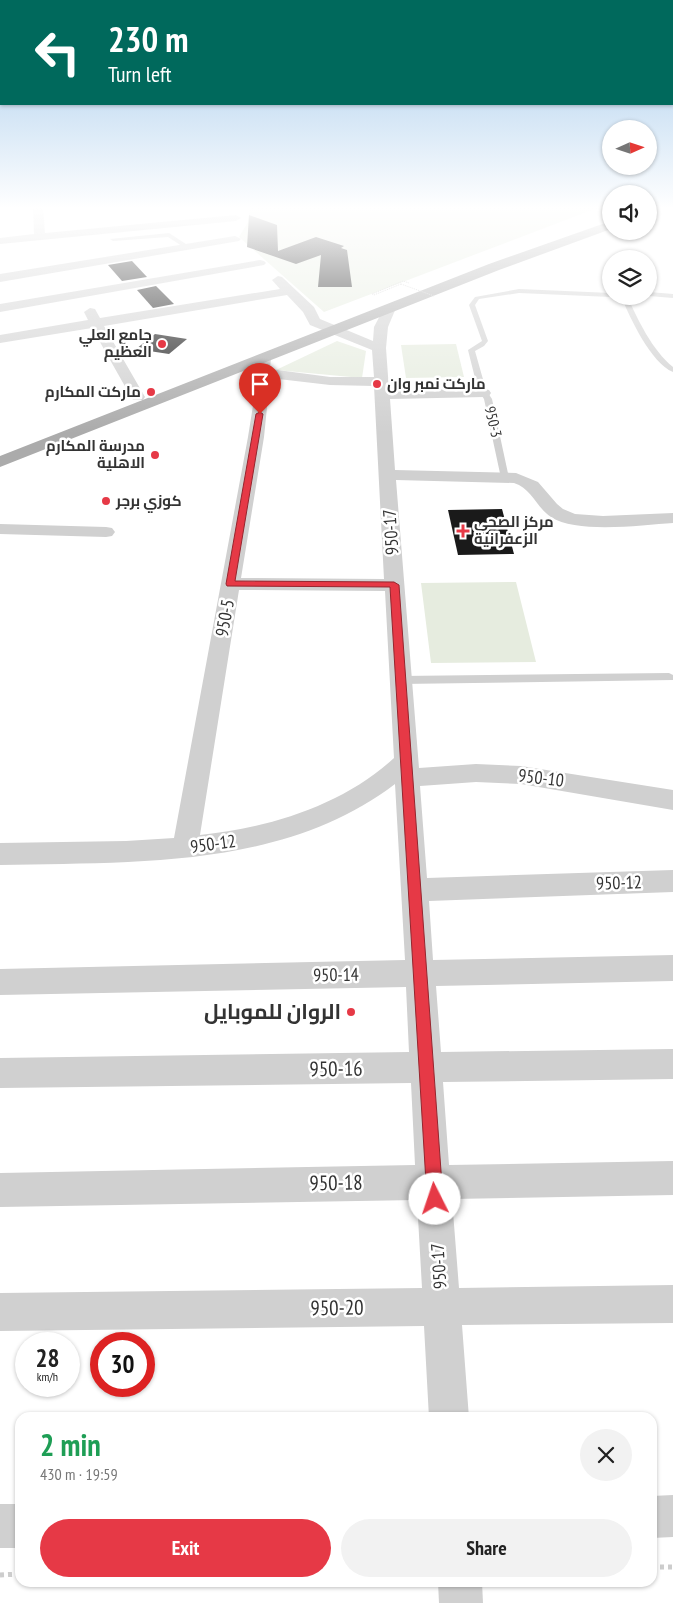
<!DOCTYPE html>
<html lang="en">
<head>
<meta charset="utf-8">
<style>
  body { margin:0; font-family:"PT Sans Narrow",Cairo,sans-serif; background:#f2f2f2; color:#222; height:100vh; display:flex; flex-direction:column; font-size:19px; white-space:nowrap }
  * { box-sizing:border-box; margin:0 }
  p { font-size:16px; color:#767676 }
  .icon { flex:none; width:28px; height:28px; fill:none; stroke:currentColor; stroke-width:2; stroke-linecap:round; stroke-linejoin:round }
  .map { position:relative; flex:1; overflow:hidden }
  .panel { position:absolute; left:15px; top:1412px; width:642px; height:175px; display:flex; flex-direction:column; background:#fff; border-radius:15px; box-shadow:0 1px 4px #0004 }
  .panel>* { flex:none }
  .hud { position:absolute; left:0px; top:0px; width:674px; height:105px; box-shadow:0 1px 4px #0004; background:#00695c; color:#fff; overflow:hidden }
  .needle { width:32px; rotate:87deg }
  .tools { position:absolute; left:602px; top:120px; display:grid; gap:10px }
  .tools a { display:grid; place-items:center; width:55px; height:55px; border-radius:50%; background:#fff; box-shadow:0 1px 4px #0004; font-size:25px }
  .speed { position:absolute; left:15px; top:1332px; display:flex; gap:10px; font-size:25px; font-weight:700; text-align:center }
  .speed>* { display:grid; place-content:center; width:65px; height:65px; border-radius:50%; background:#fff; box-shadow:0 1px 4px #0004; line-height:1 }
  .speed small { font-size:12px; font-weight:400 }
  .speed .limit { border:8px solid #d22; background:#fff; color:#111 }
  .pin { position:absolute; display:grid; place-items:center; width:42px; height:42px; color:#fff; margin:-51px -21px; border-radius:50% 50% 50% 0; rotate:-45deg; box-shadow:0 0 5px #0007 }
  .pin .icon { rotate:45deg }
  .me { position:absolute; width:55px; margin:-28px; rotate:356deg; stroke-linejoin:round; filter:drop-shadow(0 0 4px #0008) }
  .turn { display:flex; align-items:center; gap:18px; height:105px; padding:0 25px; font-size:22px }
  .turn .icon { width:65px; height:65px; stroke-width:2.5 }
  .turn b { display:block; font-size:35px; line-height:42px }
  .round { display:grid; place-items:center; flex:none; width:52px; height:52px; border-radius:26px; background:#f2f2f2 }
  .summary { display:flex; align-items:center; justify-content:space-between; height:85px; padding:0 25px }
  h1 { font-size:30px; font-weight:700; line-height:38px; color:#1e9e55 }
  .action { display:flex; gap:10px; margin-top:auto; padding:10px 25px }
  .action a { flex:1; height:58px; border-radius:30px; background:#e63946; color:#fff; font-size:20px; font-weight:700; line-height:58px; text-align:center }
  .action a+a { background:#f2f2f2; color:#222 }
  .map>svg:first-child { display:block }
</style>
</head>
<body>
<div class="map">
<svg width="673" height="1603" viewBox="0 0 673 1603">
  <rect width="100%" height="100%" fill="#fff"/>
  <g fill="#e6ecdf">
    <polygon points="250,208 597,208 324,312 239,237 248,222"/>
    <polygon points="337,341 366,351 362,378 276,370"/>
    <polygon points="456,344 464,377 406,378 401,345"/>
    <polygon points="516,582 536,662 431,663 421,583"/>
  </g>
  <g fill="#1a1a1a">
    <polygon points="249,215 277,225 278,251 316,237 344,246 341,248 347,250 352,287 318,287 321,255 296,264 247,247"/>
    <polygon points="132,261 147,277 122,281 108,265"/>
    <polygon points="156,286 174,304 153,308 137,290"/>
    <polygon points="155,334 187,339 169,354 136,349"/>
    <polygon points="502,509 514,554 458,555 448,510"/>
  </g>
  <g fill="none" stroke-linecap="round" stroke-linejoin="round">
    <polyline stroke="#cdcdcd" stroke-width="1" stroke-dasharray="1 1" stroke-linecap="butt" points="401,284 374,295 372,294 403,281 409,283"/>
    <g stroke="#cdcdcd" stroke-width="5" stroke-dasharray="4 4" stroke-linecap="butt">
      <polyline points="652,1567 673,1567"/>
      <polyline points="0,1575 20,1574"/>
    </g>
    <g fill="#d0d0d0" fill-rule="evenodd">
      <polygon points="169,233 189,246 189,248 185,248 168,237 113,241 110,239"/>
      <polygon points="519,289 611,293 611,296 613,296 611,297 519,293 479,299 475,305 488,341 484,346 475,351 486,390 492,399 509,478 505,481 501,478 484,399 478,390 468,350 482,341 469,305 475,297"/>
      <polygon points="649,292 673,294 673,298 649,296"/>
      <path d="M621 296H627C638 320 652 350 673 367V372C651 363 630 318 621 296Z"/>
      <polygon points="669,673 673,675 673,680 401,684 396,680 401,676"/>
    </g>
    <g fill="#d0d0d0" fill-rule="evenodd">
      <polygon points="33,208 43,208 45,233 236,215 241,218 236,221 0,244 0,238 34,234"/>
      <polygon points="235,236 241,239 239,241 0,282 0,274"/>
      <polygon points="260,260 264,261 266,263 264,265 0,312 0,304"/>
      <path d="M278 276 282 277 314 307 320 319 373 341 374 327 384 308 386 305H394L396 308 388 327 386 348 389 390 484 389 489 390 491 393 489 396 484 397 390 399 395 470 516 473 538 482 557 504 563 509 575 514 603 516 673 513V523C642 525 577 534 551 517 536 507 532 489 514 483L396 480 419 768 476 764 521 766 673 790V810L521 784 476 782 420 786 427 878 673 870V892L429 901 433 960 673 955V981L436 986 441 1052 673 1049V1079L443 1082 449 1165 673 1161V1195L452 1199 459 1288 673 1285V1323L462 1325 469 1418H429L424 1326 0 1331V1293L422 1288 417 1200 0 1207V1173L415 1165 411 1083 0 1088V1058L409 1052 406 987 0 995V969L405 960 395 784C284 869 133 862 0 865V843L126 841 174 838 248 437 255 393 257 358 259 355H269L271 358 270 369 330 377H374L372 350 310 325 303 312 287 295 104 326 145 397 143 400H133L131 397 92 328 0 343V335L88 320 84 312 90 308 95 309 100 318 280 289 272 280ZM270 378 330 385 374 386 384 579 241 578 264 437ZM239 590 385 591 394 758C342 806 268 828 200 835Z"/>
      <polygon points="0,524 106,527 112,528 115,532 112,536 106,537 0,534"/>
      <polygon points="673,1495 673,1537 652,1538 652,1496"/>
      <rect x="0" y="1504" width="20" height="44"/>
      <polygon points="438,1582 482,1582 483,1603 439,1603"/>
    </g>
    <g fill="#ababab" fill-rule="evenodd">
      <polygon points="649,208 660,208 649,214"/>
      <polygon points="611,221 611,229 499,270 0,467 0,456 489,264"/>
    </g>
    <polyline stroke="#cdcdcd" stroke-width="1" stroke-dasharray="1 1" stroke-linecap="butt" points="401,284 434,296"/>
  </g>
  <linearGradient id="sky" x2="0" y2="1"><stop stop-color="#9ec6ea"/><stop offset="0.48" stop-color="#fff"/><stop offset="1" stop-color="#fff" stop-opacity="0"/></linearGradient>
  <rect width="673" height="433" fill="url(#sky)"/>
  <polygon fill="#e63946" stroke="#96252e" points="260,412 263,414 235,581 394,582 399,585 443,1199 440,1205 435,1207 429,1205 427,1199 390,587 227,586 226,584 256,414"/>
  <g fill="#e63946" stroke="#fff" stroke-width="2">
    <circle cx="162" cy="344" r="5"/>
    <circle cx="377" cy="384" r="5"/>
    <circle cx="151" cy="392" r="5"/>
    <circle cx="155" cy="455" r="5"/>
    <circle cx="106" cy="501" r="5"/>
    <path d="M460.5 523.5h5v5h5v5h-5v5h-5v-5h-5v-5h5z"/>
    <circle cx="351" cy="1012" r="5"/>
  </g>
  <g text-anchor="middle" stroke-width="5" stroke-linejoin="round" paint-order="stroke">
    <g font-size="15" font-weight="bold" fill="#333" stroke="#fff" text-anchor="end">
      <text x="152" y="340">جامع العلي<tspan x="152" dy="17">العظيم</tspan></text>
      <text x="387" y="389" text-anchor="start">ماركت نمبر وان</text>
      <text x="141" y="397">ماركت المكارم</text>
      <text x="145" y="451">مدرسة المكارم<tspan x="145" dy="17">الاهلية</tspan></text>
      <text x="116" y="506" text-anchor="start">كوزي برجر</text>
      <text x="474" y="527" text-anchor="start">مركز الصحي<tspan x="474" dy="17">الزعفرانية</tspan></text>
    </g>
    <g font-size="15" fill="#333" stroke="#fff">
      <text transform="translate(493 422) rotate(77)" y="5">950-3</text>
    </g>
    <g font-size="18" fill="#333" stroke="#fff">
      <text transform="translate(391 532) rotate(-94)" y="6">950-17</text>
      <text transform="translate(225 618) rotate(-80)" y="6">950-5</text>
      <text transform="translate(541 778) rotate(7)" y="6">950-10</text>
      <text transform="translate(213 844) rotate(-8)" y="6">950-12</text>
      <text transform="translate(619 883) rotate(-2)" y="6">950-12</text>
      <text transform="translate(336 975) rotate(-1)" y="6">950-14</text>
      <text transform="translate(439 1266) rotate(-94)" y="6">950-17</text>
    </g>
    <g font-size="21" font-weight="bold" fill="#333" stroke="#fff" text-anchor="end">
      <text x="341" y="1019">الروان للموبايل</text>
    </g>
    <g font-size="21" fill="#333" stroke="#fff">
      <text transform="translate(336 1069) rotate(-1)" y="7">950-16</text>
      <text transform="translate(336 1183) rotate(-1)" y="7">950-18</text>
      <text transform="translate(337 1308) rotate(-1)" y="7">950-20</text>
    </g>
  </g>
</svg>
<div class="tools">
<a><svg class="needle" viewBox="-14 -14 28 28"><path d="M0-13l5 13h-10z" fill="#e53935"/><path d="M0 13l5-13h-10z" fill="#767676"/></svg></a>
<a><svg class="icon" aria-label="sound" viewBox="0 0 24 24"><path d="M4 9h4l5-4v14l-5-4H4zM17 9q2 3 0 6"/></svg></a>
<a><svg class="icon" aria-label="layers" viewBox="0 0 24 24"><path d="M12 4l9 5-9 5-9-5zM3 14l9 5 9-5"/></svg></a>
</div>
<div class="speed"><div>28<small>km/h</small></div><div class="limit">30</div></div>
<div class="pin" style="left:260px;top:414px;background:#d93025"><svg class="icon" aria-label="arrive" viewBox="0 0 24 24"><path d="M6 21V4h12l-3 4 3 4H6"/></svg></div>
<svg class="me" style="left:435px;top:1199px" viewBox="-20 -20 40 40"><circle r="19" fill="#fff"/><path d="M0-13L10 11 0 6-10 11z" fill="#e63946"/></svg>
<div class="hud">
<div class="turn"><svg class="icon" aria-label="left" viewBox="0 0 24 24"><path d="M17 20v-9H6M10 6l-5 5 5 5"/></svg><div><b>230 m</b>Turn left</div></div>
</div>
<section class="panel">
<div class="summary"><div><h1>2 min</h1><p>430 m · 19:59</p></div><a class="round"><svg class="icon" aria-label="close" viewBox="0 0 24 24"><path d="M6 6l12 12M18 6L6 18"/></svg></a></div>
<div class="action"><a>Exit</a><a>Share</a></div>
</section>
</div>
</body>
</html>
